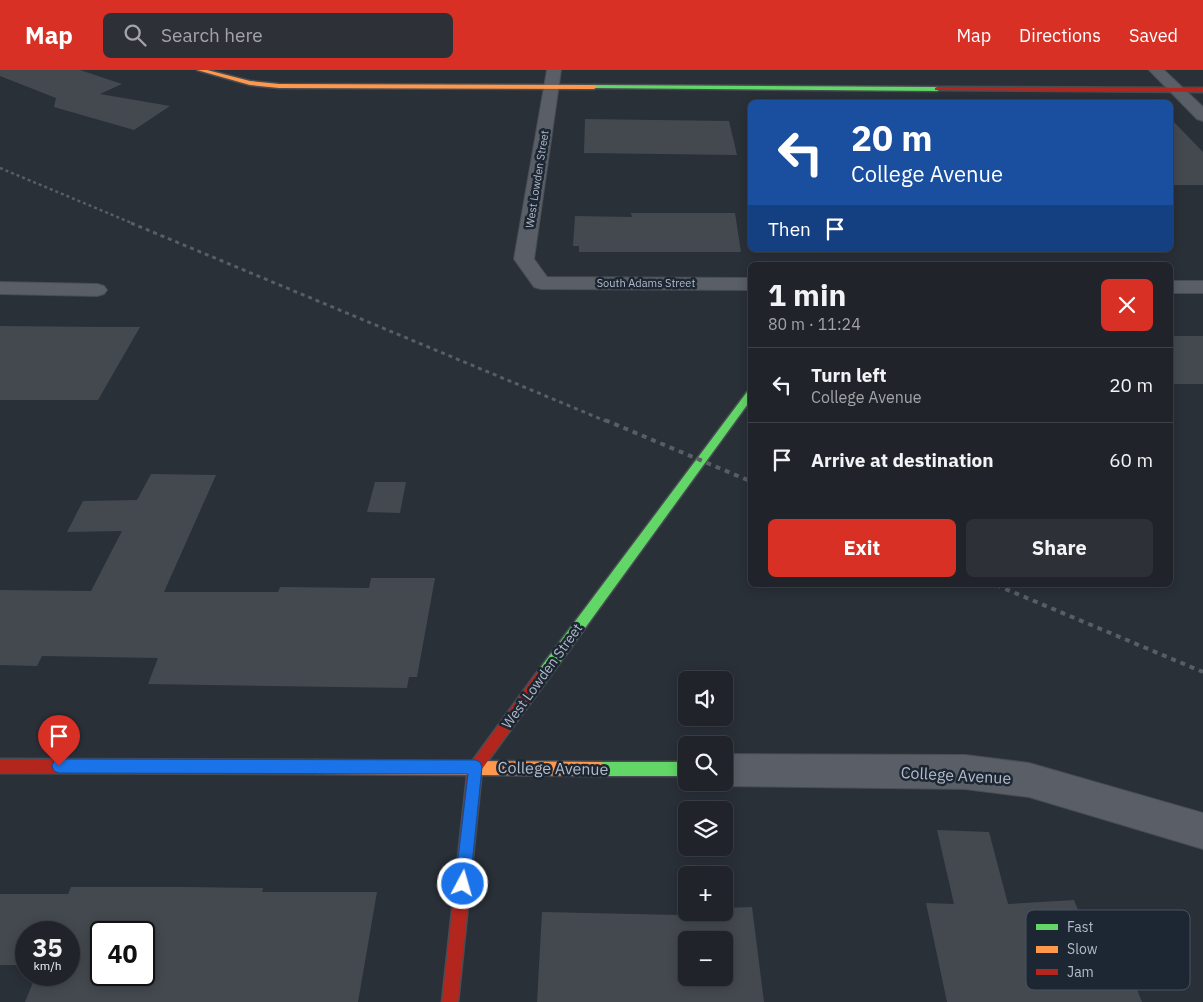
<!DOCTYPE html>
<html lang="en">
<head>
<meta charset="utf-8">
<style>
  body { margin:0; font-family:"IBM Plex Sans",sans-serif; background:#2d3036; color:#f1f3f6; height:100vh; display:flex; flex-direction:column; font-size:19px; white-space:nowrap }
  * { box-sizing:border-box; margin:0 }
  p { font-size:16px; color:#a2a4a8 }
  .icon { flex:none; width:28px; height:28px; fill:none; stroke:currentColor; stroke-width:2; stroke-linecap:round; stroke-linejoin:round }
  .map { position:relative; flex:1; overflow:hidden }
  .details { position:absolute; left:748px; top:192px; width:425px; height:325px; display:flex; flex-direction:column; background:#20242a; border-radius:8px; box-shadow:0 2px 12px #0003,0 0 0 1px #3d4147 }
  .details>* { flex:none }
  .guide { position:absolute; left:748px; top:30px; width:425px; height:152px; border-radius:8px; box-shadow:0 2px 12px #0003,0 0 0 1px #3d4147; background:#1a4fa0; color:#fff; overflow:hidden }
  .controls { position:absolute; left:678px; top:601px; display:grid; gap:10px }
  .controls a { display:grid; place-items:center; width:55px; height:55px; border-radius:8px; background:#20242a; box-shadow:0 2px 12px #0003,0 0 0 1px #3d4147; font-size:25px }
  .speed { position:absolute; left:15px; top:851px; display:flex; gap:10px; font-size:25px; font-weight:700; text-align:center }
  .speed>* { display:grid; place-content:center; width:65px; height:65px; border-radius:50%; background:#20242a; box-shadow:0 2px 12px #0003,0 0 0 1px #3d4147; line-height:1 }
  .speed small { font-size:12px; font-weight:400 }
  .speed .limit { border:2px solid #111; border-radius:8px; background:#fff; color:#111 }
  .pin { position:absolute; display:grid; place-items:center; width:42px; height:42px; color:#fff; margin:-51px -21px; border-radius:50% 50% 50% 0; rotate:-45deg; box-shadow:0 0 5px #0007 }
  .pin .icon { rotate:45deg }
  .me { position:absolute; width:55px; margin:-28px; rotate:6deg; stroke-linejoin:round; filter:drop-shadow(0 0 4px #0008) }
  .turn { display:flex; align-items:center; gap:18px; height:105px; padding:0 20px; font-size:22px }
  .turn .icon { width:65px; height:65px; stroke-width:2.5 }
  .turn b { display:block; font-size:35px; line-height:42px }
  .then { display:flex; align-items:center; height:48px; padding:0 20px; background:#0003; gap:10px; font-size:19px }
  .round { display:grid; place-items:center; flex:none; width:52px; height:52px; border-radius:8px; background:#2d3036 }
  .overview { display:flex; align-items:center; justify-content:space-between; height:85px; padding:0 20px }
  h1 { font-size:30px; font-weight:800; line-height:38px }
  .button { display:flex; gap:10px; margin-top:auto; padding:10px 20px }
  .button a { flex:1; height:58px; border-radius:8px; background:#d93025; color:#fff; font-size:20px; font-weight:800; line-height:58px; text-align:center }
  .button a+a { background:#2d3036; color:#f1f3f6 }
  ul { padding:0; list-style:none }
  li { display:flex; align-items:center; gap:15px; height:75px; padding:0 20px; border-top:1px solid #3d4147 }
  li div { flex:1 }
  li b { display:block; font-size:19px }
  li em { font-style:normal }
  header { display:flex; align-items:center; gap:30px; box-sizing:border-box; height:70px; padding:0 25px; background:#d93025; color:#fff }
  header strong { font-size:24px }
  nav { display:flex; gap:28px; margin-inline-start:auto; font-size:18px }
  .search { width:350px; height:45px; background:#2d3036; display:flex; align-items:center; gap:12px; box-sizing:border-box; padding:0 18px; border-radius:8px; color:#a2a4a8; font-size:19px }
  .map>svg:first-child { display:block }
</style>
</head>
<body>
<header>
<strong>Map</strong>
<div class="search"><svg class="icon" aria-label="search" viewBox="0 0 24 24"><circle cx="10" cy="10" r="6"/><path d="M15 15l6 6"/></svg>Search here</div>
<nav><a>Map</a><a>Directions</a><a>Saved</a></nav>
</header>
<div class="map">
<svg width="1203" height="932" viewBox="0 0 1203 932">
  <rect width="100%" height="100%" fill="#2a3038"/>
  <g fill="#444950" fill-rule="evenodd">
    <polygon points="0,0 80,0 122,14 100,24 170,36 134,60 54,37 56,28 0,6"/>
    <polygon points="1170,48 1203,82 1203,115 1170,115"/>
    <polygon points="585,49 729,51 737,85 584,83"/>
    <polygon points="631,143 735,143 741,182 579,182 579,176 573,176 575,146 632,147"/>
    <polygon points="0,256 104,257 140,257 98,330 0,330"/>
    <rect x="1170" y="266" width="33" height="48"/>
    <polygon points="151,404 216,405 164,522 278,522 280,517 369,518 371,508 435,508 417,607 409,607 407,618 148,614 158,588 42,586 37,596 0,595 0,520 91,521 122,461 67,462 83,431 137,430"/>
    <polygon points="375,412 406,412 400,443 367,442"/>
    <polygon points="937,760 989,762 1008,834 1074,830 1082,850 1109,849 1142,932 947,932 926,833 954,834"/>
    <path d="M71 817H188L263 818 262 822H377L358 932H25L36 905H69V862H26V895H0V824H68ZM101 862H144V905H101Z"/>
    <path d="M752 837 764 932H537L542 842 678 845 677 838H686V842H724V838ZM686 870H724V908H686Z"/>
  </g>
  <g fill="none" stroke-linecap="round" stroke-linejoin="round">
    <g stroke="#484c53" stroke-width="2">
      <g id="street">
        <polygon points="547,0 561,0 534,189 547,207 750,208 750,220 541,219 534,217 514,189"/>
        <polygon points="1149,0 1164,0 1203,37 1203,51 1197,49"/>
        <rect x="1170" y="211" width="33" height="12"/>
        <polygon points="0,212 97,214 104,216 107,220 104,224 97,226 0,224"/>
        <polygon points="724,684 965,685 1029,693 1203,743 1203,779 1029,727 965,719 724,716 714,712 724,712"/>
      </g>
    </g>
    <g stroke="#484c53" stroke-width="3">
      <g id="fast">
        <polygon points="594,15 937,17 940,19 937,21 592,18 591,17"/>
        <polygon points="750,321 750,331 548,609 543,611 538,609 537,605 538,601 747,322"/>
        <polygon points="600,692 686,692 686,706 600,706 595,704 593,699 595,694"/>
      </g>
    </g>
    <g stroke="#484c53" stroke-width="3">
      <g id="slow">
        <polygon points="197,0 207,0 250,11 279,14 594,15 597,17 594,19 279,18 250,15"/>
        <polygon points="317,690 600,692 605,694 607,699 605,704 600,706 317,704 312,702 310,697 312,692"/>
      </g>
    </g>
    <g stroke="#484c53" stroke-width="3">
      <g id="jam">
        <polygon points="937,17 1203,18 1203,22 935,20 935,18"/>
        <polygon points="543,599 548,601 549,605 548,609 482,699 458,932 442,932 468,697 538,601"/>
        <polygon points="0,689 317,690 322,692 324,697 322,702 317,704 0,703"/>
      </g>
    </g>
    <use href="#street" fill="#5a5e66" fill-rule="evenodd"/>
    <use href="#fast" fill="#63d668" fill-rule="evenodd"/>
    <use href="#slow" fill="#ff974d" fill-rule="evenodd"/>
    <use href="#jam" fill="#b3261e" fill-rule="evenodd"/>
    <polyline stroke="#595d64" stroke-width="2.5" stroke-dasharray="3 3" stroke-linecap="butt" points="0,98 134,154"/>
    <polyline stroke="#595d64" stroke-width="3" stroke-dasharray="4 4" stroke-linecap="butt" points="131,153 608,352"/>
    <g stroke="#595d64" stroke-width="4" stroke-dasharray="5 5" stroke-linecap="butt">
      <polyline points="605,350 750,411"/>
      <polyline points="996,515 1203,602"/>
    </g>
  </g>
  <polygon fill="#1a73e8" stroke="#114b97" points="59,689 475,690 480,692 482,697 470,814 468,820 463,822 457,820 455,814 468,704 59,703 54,701 52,696 54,691"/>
  <g text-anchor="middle" stroke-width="5" stroke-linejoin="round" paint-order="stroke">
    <g font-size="11" fill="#b4bcc9" stroke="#1d2633">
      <text transform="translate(537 109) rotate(-81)" y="4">West Lowden Street</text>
      <text x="646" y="217">South Adams Street</text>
    </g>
    <g font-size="14" fill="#b4bcc9" stroke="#1d2633">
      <text transform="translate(542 606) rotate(-54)" y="5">West Lowden Street</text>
    </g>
    <g font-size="16" fill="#b4bcc9" stroke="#1d2633">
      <text transform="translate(553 698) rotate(1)" y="6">College Avenue</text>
      <text transform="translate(956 705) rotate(3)" y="6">College Avenue</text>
    </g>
  </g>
  <rect x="1026" y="840" width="164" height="80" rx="8" fill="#1d2633" stroke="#4a5360" stroke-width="1"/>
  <rect x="1036" y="854" width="22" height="6" fill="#63d668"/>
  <rect x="1036" y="876" width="22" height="7" fill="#ff974d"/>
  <rect x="1036" y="899" width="22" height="6" fill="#b3261e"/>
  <g font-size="14" fill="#b4bcc9">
    <text x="1067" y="862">Fast</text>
    <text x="1067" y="884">Slow</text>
    <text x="1067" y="907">Jam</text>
  </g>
</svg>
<div class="controls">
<a><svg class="icon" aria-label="sound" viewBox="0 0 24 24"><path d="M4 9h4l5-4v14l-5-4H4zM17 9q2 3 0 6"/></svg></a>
<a><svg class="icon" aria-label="search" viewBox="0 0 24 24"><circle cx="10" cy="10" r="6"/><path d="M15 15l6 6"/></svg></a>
<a><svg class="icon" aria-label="layers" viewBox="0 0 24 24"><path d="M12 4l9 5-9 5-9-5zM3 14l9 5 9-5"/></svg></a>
<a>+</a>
<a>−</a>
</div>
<div class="speed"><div>35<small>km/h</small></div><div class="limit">40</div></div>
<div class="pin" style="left:59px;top:696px;background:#d93025"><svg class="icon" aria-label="arrive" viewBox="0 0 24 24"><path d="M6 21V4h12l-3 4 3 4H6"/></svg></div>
<svg class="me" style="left:463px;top:814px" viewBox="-20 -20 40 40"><circle r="17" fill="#1a73e8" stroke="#fff" stroke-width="3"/><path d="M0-11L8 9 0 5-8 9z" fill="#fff"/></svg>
<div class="guide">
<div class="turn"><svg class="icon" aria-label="left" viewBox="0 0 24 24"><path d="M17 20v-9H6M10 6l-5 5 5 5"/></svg><div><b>20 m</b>College Avenue</div></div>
<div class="then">Then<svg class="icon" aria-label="arrive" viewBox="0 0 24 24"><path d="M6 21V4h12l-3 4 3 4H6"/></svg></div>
</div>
<section class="details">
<div class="overview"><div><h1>1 min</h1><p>80 m · 11:24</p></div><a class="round" style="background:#d93025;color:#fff"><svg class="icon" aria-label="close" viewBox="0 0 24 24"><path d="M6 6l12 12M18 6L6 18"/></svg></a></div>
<ul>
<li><svg class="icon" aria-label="left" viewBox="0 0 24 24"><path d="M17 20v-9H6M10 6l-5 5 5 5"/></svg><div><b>Turn left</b><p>College Avenue</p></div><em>20 m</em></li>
<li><svg class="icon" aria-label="arrive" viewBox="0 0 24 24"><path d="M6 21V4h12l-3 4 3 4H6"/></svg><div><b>Arrive at destination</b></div><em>60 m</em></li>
</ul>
<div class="button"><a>Exit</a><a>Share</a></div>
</section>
</div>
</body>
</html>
